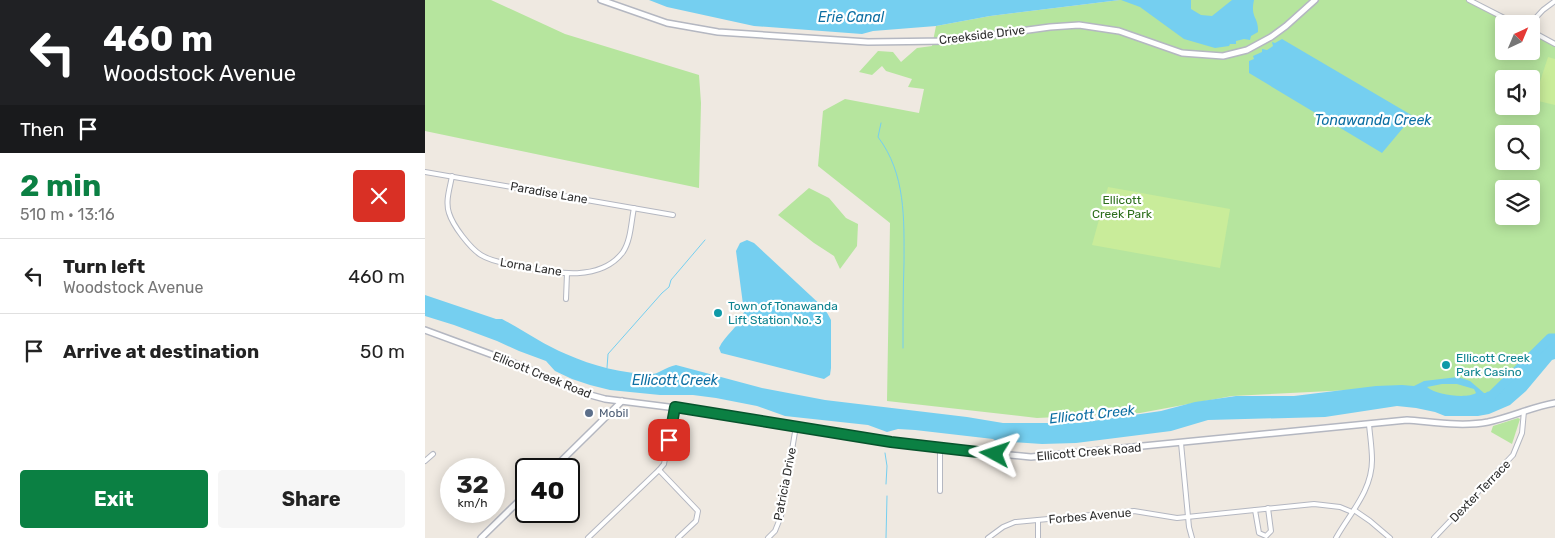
<!DOCTYPE html>
<html lang="en">
<head>
<meta charset="utf-8">
<style>
  body { margin:0; font-family:Rubik,sans-serif; background:#f6f6f6; color:#222; height:100vh; display:flex; flex-direction:column; font-size:19px; white-space:nowrap }
  * { box-sizing:border-box; margin:0 }
  p { font-size:16px; color:#767676 }
  .icon { flex:none; width:28px; height:28px; fill:none; stroke:currentColor; stroke-width:2; stroke-linecap:round; stroke-linejoin:round }
  .map { position:relative; flex:1; overflow:hidden }
  .details { display:flex; flex-direction:column; background:#fff; width:425px }
  .details>* { flex:none }
  .top-card { background:#202124; color:#fff; overflow:hidden }
  .needle { width:32px; rotate:44deg }
  .tools { position:absolute; left:1070px; top:15px; display:grid; gap:10px }
  .tools a { display:grid; place-items:center; width:45px; height:45px; border-radius:5px; background:#fff; box-shadow:0 2px 12px #0003; font-size:25px }
  .speed { position:absolute; left:15px; top:458px; display:flex; gap:10px; font-size:25px; font-weight:700; text-align:center }
  .speed>* { display:grid; place-content:center; width:65px; height:65px; border-radius:50%; background:#fff; box-shadow:0 2px 12px #0003; line-height:1 }
  .speed small { font-size:12px; font-weight:400 }
  .speed .limit { border:2px solid #111; border-radius:8px; background:#fff; color:#111 }
  .pin { position:absolute; display:grid; place-items:center; width:42px; height:42px; color:#fff; margin:-21px; border-radius:10px; box-shadow:0 2px 8px #0006 }
  .me { position:absolute; width:55px; margin:-28px; rotate:275deg; stroke-linejoin:round; filter:drop-shadow(0 0 4px #0008) }
  .turn { display:flex; align-items:center; gap:18px; height:105px; padding:0 20px; font-size:22px }
  .turn .icon { width:65px; height:65px; stroke-width:2.5 }
  .turn b { display:block; font-size:35px; line-height:42px }
  .then { display:flex; align-items:center; height:48px; padding:0 20px; background:#0003; gap:10px; font-size:19px }
  .round { display:grid; place-items:center; flex:none; width:52px; height:52px; border-radius:5px; background:#f6f6f6 }
  .headline { display:flex; align-items:center; justify-content:space-between; height:85px; padding:0 20px }
  h1 { font-size:30px; font-weight:700; line-height:38px; color:#0b8043 }
  .primary-button { display:flex; gap:10px; margin-top:auto; padding:10px 20px }
  .primary-button a { flex:1; height:58px; border-radius:5px; background:#0b8043; color:#fff; font-size:20px; font-weight:700; line-height:58px; text-align:center }
  .primary-button a+a { background:#f6f6f6; color:#222 }
  ul { padding:0; list-style:none }
  li { display:flex; align-items:center; gap:15px; height:75px; padding:0 20px; border-top:1px solid #e0e0e0 }
  li div { flex:1 }
  li b { display:block; font-size:19px }
  li em { font-style:normal }
  main { display:flex; flex:1; min-height:0 }
  .map>svg:first-child { display:block }
</style>
</head>
<body>
<main>
<section class="details">
<div class="top-card">
<div class="turn"><svg class="icon" aria-label="left" viewBox="0 0 24 24"><path d="M17 20v-9H6M10 6l-5 5 5 5"/></svg><div><b>460 m</b>Woodstock Avenue</div></div>
<div class="then">Then<svg class="icon" aria-label="arrive" viewBox="0 0 24 24"><path d="M6 21V4h12l-3 4 3 4H6"/></svg></div>
</div>
<div class="headline"><div><h1>2 min</h1><p>510 m · 13:16</p></div><a class="round" style="background:#d93025;color:#fff"><svg class="icon" aria-label="close" viewBox="0 0 24 24"><path d="M6 6l12 12M18 6L6 18"/></svg></a></div>
<ul>
<li><svg class="icon" aria-label="left" viewBox="0 0 24 24"><path d="M17 20v-9H6M10 6l-5 5 5 5"/></svg><div><b>Turn left</b><p>Woodstock Avenue</p></div><em>460 m</em></li>
<li><svg class="icon" aria-label="arrive" viewBox="0 0 24 24"><path d="M6 21V4h12l-3 4 3 4H6"/></svg><div><b>Arrive at destination</b></div><em>50 m</em></li>
</ul>
<div class="primary-button"><a>Exit</a><a>Share</a></div>
</section>
<div class="map">
<svg width="1130" height="538" viewBox="0 0 1130 538">
  <rect width="100%" height="100%" fill="#efe9e1"/>
  <g fill="#b6e59e" fill-rule="evenodd">
    <polygon points="0,0 66,0 140,34 274,75 276,103 274,188 0,131"/>
    <path d="M695 0H1044L1091 24H1079V51H1106V31L1130 44V338H1125L1066 396H1002L946 389 807 396 715 413 612 418 462 401 465 223 393 166 398 111 420 99 494 113 499 89 483 87 487 79 461 71 457 66 447 75 434 72 453 51 468 52 476 62 492 48 507 46 511 26 565 16ZM1079 79H1106V106H1079ZM1079 134H1106V161H1079ZM1079 189H1106V216H1079Z"/>
    <polygon points="384,188 404,198 421,218 433,224 432,246 415,269 409,256 389,243 353,215"/>
    <polygon points="1093,418 1095,419 1087,444 1066,432 1068,426"/>
  </g>
  <g fill="#c9ec9a">
    <polygon points="1123,57 1130,59 1130,105 1109,100"/>
    <polygon points="683,187 805,209 795,268 667,245"/>
  </g>
  <g fill="#75cff0" fill-rule="evenodd">
    <polygon points="224,0 695,0 565,16 511,26 448,31 437,34 329,26 242,7"/>
    <path d="M696 0H766V9L776 15 787 16 807 0H829C825 18 834 17 833 32L826 36 825 40 819 39 811 41V44H805L804 46 790 48 759 39 715 7Z"/>
    <polygon points="857,39 988,116 957,153 824,73 824,61 829,59 828,56 837,52 837,49 842,50 848,46 847,42 850,43"/>
    <path d="M322 240 329 243 400 309 406 320V368L405 375 399 379 296 353 294 348C300 335 314 327 319 312L311 251 315 243Z"/>
    <path d="M0 295 71 319H77C98 330 119 345 141 354 168 366 198 374 227 374 233 374 241 367 251 365L337 388 400 400 542 417 578 423H654L736 411 770 402 811 396H869L951 386 977 385 989 386 999 381 1033 377 1045 381 1059 393H1063L1074 390 1082 385 1093 373 1094 368 1106 355 1130 335V359L1127 360 1101 391 1085 405 1064 414 1053 416H1020L1010 412 991 408 972 406 900 417 783 420 746 431 651 443 617 444 571 441 568 439 490 430 473 429 462 432 443 425 360 416 332 406 291 398 268 395H235L185 390 165 385 147 379 130 371 121 361 94 351 72 341 29 325 0 316ZM1017 384H1032L1049 389 1051 393C1042 399 1011 395 1002 387Z"/>
  </g>
  <g fill="none" stroke-linecap="round" stroke-linejoin="round">
    <g stroke="#75cff0" stroke-width="1">
      <path d="M456 123 453 137C481 174 479 219 479 263 478 291 478 319 478 348"/>
      <polyline points="182,368 183,354 237,293 244,287 246,280 280,240"/>
      <polyline points="460,453 462,466 461,484"/>
      <polyline points="461,538 462,496"/>
    </g>
    <polyline stroke="#75cff0" stroke-width="9" points="1064,396 1066,396 1125,338 1130,338"/>
    <g stroke="#b4b7c1" stroke-width="6">
      <g id="street">
        <polyline points="1044,0 1091,24"/>
        <polyline points="1105,24 1118,10 1130,1"/>
        <polyline points="1106,31 1130,44"/>
        <polyline points="0,172 248,215"/>
        <path d="M27 176C25 188 20 201 24 213 28 226 45 248 56 255 67 262 81 263 93 266 125 272 174 284 198 252 206 240 206 222 209 208"/>
        <polyline points="141,299 142,273"/>
        <polyline points="756,443 764,527 767,538"/>
        <polyline points="515,448 515,491"/>
        <polyline points="0,461 8,454"/>
        <polyline points="234,470 273,511 271,521 253,538"/>
        <polyline points="830,510 834,533 841,536 846,531 843,508"/>
        <polyline points="929,510 945,521 965,538"/>
        <polyline points="163,538 234,470 239,464 250,407"/>
        <polyline points="343,538 350,531 356,516 371,426"/>
        <polyline points="563,538 578,527 590,522 709,511 752,518 889,504 915,507 927,512"/>
        <polyline points="613,538 613,520"/>
        <path d="M911 538C925 513 947 491 947 460 947 448 945 436 944 424"/>
        <polyline points="1009,538 1088,455 1097,433 1099,411"/>
      </g>
    </g>
    <g stroke="#b4b7c1" stroke-width="8">
      <g id="secondary">
        <polyline points="176,0 242,23 293,32 443,42 522,41 625,27 654,25 694,31 757,53 798,56 822,50 846,37 861,26 890,0"/>
        <path d="M0 330 84 361 158 393 180 399 299 414 480 445 606 457 982 420C1008 422 1037 427 1063 422 1086 417 1107 407 1130 403"/>
        <polyline points="128,469 197,401"/>
        <polyline points="56,538 101,494"/>
      </g>
    </g>
    <use href="#street" stroke="#fff" stroke-width="4"/>
    <use href="#secondary" stroke="#fff" stroke-width="5"/>
  </g>
  <g fill="none" stroke-linecap="round" stroke-linejoin="round">
    <g stroke="#07532c" stroke-width="12">
      <polyline id="route" points="244,440 250,407 466,442 570,454"/>
    </g>
    <use href="#route" stroke="#0b8043" stroke-width="9"/>
  </g>
  <g fill="#0f9aa8" stroke="#fff" stroke-width="2">
    <circle cx="293" cy="313" r="5"/>
    <circle cx="1021" cy="365" r="5"/>
  </g>
  <circle fill="#5c6f8a" stroke="#fff" stroke-width="2" cx="164" cy="413" r="5"/>
  <g text-anchor="middle" stroke-width="4.5" stroke-linejoin="round" paint-order="stroke">
    <g font-size="12" fill="#2e2e2e" stroke="#fff">
      <text transform="translate(557 35) rotate(-7)" y="4">Creekside Drive</text>
      <text transform="translate(124 193) rotate(10)" y="4">Paradise Lane</text>
      <text transform="translate(106 267) rotate(9)" y="4">Lorna Lane</text>
      <text transform="translate(117 375) rotate(22)" y="4">Ellicott Creek Road</text>
      <text transform="translate(664 452) rotate(-5)" y="4">Ellicott Creek Road</text>
      <text transform="translate(360 484) rotate(-79)" y="4">Patricia Drive</text>
      <text transform="translate(1055 491) rotate(-46)" y="4">Dexter Terrace</text>
      <text transform="translate(665 516) rotate(-5)" y="4">Forbes Avenue</text>
    </g>
    <g font-size="12" fill="#2c6e1b" stroke="#fff">
      <text x="697" y="204">Ellicott<tspan x="697" dy="14">Creek Park</tspan></text>
    </g>
    <g font-size="12" fill="#0d838f" stroke="#fff" text-anchor="start">
      <text x="303" y="310">Town of Tonawanda<tspan x="303" dy="14">Lift Station No. 3</tspan></text>
      <text x="1031" y="362">Ellicott Creek<tspan x="1031" dy="14">Park Casino</tspan></text>
    </g>
    <g font-size="12" fill="#4e5e75" stroke="#fff" text-anchor="start">
      <text x="174" y="417">Mobil</text>
    </g>
    <g font-size="14" font-style="italic" fill="#0d6fa3" stroke="#fff">
      <text x="426" y="22">Erie Canal</text>
      <text x="948" y="125">Tonawanda Creek</text>
      <text x="250" y="385">Ellicott Creek</text>
      <text transform="translate(667 414) rotate(-6)" y="5">Ellicott Creek</text>
    </g>
  </g>
</svg>
<div class="tools">
<a><svg class="needle" viewBox="-14 -14 28 28"><path d="M0-13l5 13h-10z" fill="#e53935"/><path d="M0 13l5-13h-10z" fill="#767676"/></svg></a>
<a><svg class="icon" aria-label="sound" viewBox="0 0 24 24"><path d="M4 9h4l5-4v14l-5-4H4zM17 9q2 3 0 6"/></svg></a>
<a><svg class="icon" aria-label="search" viewBox="0 0 24 24"><circle cx="10" cy="10" r="6"/><path d="M15 15l6 6"/></svg></a>
<a><svg class="icon" aria-label="layers" viewBox="0 0 24 24"><path d="M12 4l9 5-9 5-9-5zM3 14l9 5 9-5"/></svg></a>
</div>
<div class="speed"><div>32<small>km/h</small></div><div class="limit">40</div></div>
<div class="pin" style="left:244px;top:440px;background:#d93025"><svg class="icon" aria-label="arrive" viewBox="0 0 24 24"><path d="M6 21V4h12l-3 4 3 4H6"/></svg></div>
<svg class="me" style="left:570px;top:454px" viewBox="-20 -20 40 40"><path d="M0-17L14 15 0 8-14 15z" fill="#0b8043" stroke="#fff" stroke-width="4"/></svg>
</div>
</main>
</body>
</html>
